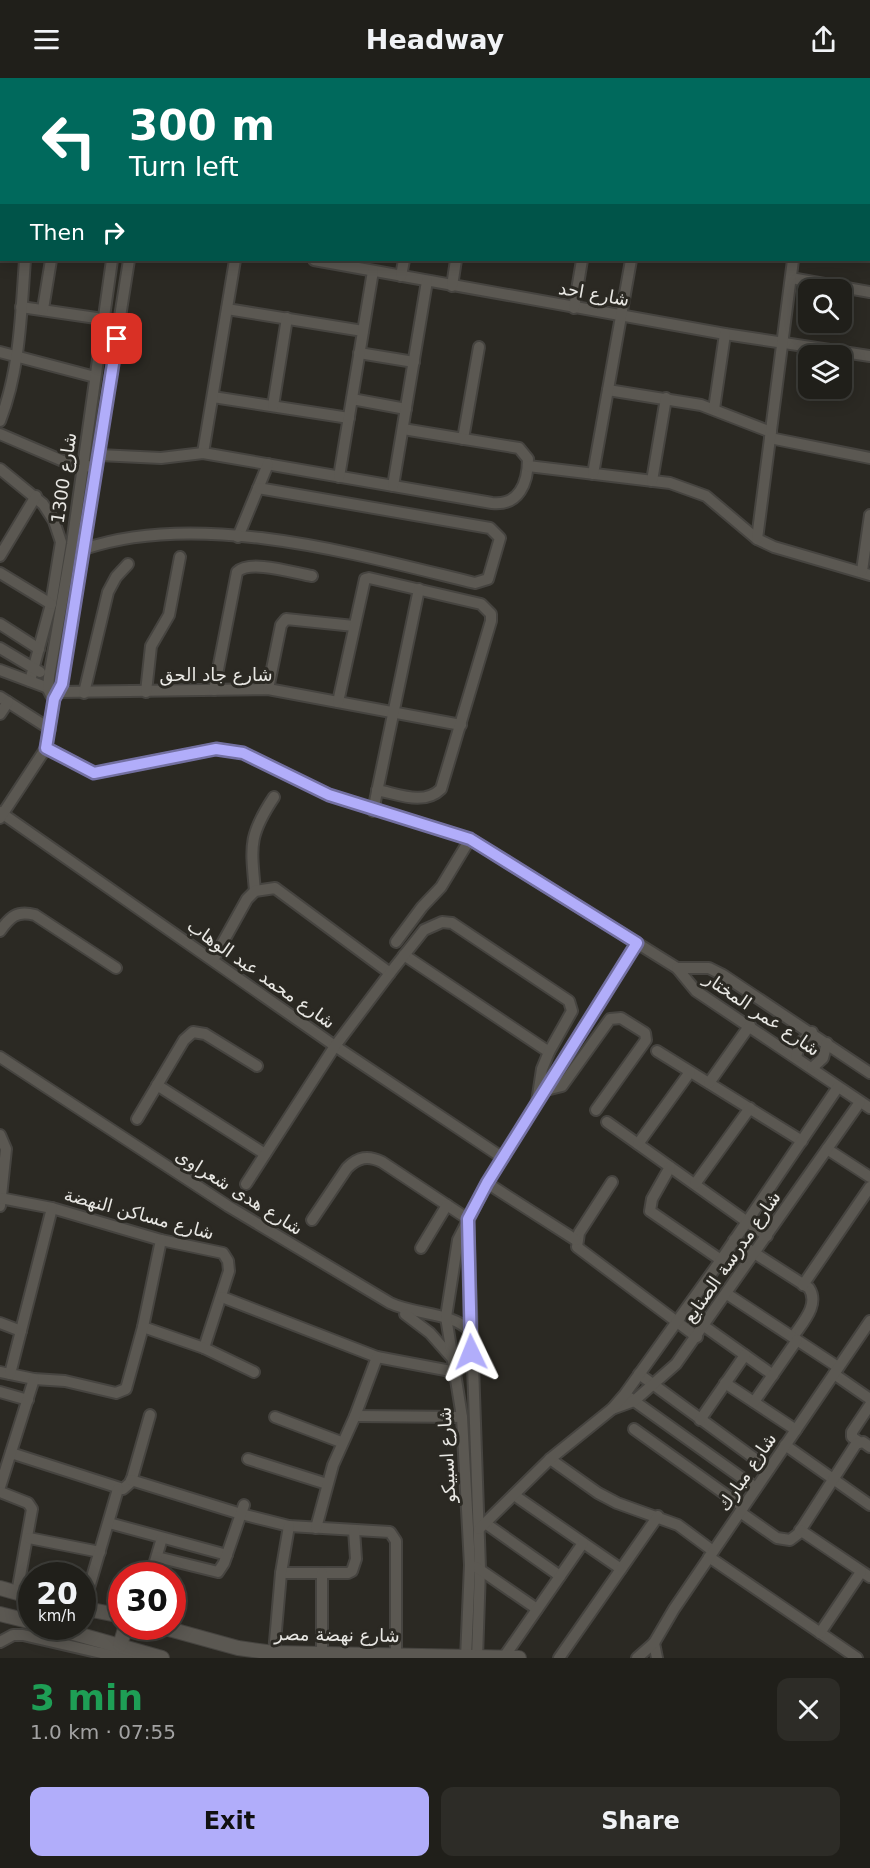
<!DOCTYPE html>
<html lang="en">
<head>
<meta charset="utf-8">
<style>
  body { margin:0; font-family:"DejaVu Sans",Cairo,sans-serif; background:#2d2c27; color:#f1f3f6; height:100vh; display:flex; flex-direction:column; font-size:22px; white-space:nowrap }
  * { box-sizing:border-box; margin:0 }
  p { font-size:20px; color:#a2a2a2 }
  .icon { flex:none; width:33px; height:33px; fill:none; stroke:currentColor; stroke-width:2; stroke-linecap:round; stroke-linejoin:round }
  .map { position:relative; height:1580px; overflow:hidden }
  .drawer { display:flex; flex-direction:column; background:#201f1a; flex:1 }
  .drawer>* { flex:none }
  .banner { position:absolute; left:0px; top:0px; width:870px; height:183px; box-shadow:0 3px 15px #0003,0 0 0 2px #3d3d39; background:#00695c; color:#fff; overflow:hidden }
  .buttons { position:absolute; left:798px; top:201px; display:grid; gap:12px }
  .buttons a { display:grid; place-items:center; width:54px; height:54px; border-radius:12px; background:#201f1a; box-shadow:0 3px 15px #0003,0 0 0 2px #3d3d39; font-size:30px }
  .speed { position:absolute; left:18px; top:1484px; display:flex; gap:12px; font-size:30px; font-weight:700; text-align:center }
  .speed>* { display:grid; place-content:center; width:78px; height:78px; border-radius:50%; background:#201f1a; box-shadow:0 3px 15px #0003,0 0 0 2px #3d3d39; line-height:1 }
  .speed small { font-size:15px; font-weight:400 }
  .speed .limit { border:9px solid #d22; background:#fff; color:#111 }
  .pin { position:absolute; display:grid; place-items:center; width:51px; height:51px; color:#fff; margin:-26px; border-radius:12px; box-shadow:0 3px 9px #0006 }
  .me { position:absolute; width:66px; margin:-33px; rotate:358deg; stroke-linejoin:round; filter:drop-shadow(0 0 4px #0008) }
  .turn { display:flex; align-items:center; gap:21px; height:126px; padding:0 30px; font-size:27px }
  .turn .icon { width:78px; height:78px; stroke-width:2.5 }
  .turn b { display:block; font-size:42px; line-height:51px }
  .then { display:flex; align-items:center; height:57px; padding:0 30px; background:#0003; gap:12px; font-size:22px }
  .round { display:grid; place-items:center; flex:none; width:63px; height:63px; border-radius:12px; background:#2d2c27 }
  .headline { display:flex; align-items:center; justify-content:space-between; height:102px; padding:0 30px }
  h1 { font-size:36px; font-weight:700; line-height:45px; color:#1e9e55 }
  .action { display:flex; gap:12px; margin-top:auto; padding:12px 30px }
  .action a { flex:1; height:69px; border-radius:12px; background:#b1adfa; color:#111; font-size:24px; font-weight:700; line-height:69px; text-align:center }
  .action a+a { background:#2d2c27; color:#f1f3f6 }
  header { display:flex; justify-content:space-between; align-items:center; height:78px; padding:0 30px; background:#201f1a; font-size:27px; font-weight:700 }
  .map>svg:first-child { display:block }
</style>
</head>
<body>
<header><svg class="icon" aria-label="menu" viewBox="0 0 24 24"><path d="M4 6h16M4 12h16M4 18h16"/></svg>Headway<svg class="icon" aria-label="share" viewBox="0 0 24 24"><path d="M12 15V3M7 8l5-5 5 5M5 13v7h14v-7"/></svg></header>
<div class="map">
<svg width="870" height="1580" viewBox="0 0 870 1580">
  <rect width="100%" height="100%" fill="#2b2923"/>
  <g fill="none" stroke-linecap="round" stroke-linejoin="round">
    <g stroke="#464440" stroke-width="14">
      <g id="minor">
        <polyline points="19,0 28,2"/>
        <polyline points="441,0 450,2"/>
        <polyline points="856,0 858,2"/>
        <polyline points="138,2 138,0"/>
        <polyline points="159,2 159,0"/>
        <polyline points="302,2 302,0"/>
        <polyline points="563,2 564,0"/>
        <polyline points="610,2 611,0"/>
        <polyline points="662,2 662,0"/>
        <polyline points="868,9 870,10"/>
        <polyline points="0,48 2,48"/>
        <polyline points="0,100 2,100"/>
        <polyline points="0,147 2,147"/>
        <polyline points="314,182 725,256 870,278"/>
        <polyline points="401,198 404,182"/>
        <polyline points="791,200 870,214"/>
        <polyline points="452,208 456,182"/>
        <polyline points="21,229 103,241"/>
        <polyline points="574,230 582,182"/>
        <polyline points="43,231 51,182"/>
        <polyline points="227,231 363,253"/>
        <polyline points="0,274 95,299"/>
        <polyline points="359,275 414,284"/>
        <polyline points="608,312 701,327 771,354"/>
        <polyline points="213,319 349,340"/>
        <polyline points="352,321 406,331"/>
        <polyline points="273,328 287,240"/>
        <polyline points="714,331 725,256"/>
        <path d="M0 343C20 292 21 236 25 182"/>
        <polyline points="0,356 63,383 97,390"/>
        <polyline points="770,360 870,380"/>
        <polyline points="463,361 479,269"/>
        <polyline points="203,375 235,182"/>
        <path d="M99 377 161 380 203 375 492 425C519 428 528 405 528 381L519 370 403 351"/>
        <polyline points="528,388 670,405 706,418 757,461 774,469 870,497"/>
        <polyline points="0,391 43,426 54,443 61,464 51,526 30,603"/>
        <polyline points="593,396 631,182"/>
        <polyline points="339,399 373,193"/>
        <polyline points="652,403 666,320"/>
        <polyline points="393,408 427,203"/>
        <polyline points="238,459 268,386"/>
        <polyline points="757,461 793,182"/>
        <path d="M84 471C200 431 359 477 475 505L488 501 500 460 490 450 258 410"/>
        <polyline points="0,478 36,418"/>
        <polyline points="862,493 870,437"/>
        <polyline points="0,495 51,526"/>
        <polyline points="0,546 39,571"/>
        <polyline points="0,570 40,594"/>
        <polyline points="0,592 59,614 268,611 461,647"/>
        <polyline points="268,611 281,547 286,541 354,548"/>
        <path d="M214 612 237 494C250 481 294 495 312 498"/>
        <polyline points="146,614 151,568 169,537 180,479"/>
        <polyline points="84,615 108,514 116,499 128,486"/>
        <polyline points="51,617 48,611 49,599 72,466 112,182"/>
        <polyline points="0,619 50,651"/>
        <path d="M338 624 365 501 369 500 481 526 491 536V543L441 711C424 728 398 716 377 712"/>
        <polyline points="0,636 8,624"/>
        <polyline points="46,670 94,695 216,671 243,675 329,717 470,761 677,890 696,913 870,1030"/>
        <polyline points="373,733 419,511"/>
        <polyline points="0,734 335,968 503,1080"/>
        <polyline points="0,740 46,670 54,621 62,606 129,182"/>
        <path d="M255 813C251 768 248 758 274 719"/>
        <path d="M0 853C10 839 17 832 35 837L116 890"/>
        <polyline points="396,864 422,829 441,809 470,761"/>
        <polyline points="404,877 549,974"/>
        <polyline points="213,882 247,821 255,813 275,810 390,895"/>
        <polyline points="677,890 709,890 723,897 870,995"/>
        <polyline points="657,973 802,1063"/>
        <path d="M0 979 228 1128 390 1225C415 1237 452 1234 470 1253"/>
        <polyline points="796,979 800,965 812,954"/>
        <polyline points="812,990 823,980 827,965"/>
        <polyline points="709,1005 750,947"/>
        <polyline points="157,1007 265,1076"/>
        <polyline points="546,1012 562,1008 610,941 621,940 645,955 646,962 596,1032"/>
        <polyline points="137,1041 184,962 193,954 205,956 257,988"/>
        <polyline points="607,1044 767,1158"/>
        <polyline points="0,1057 6,1071 0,1128"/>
        <polyline points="638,1066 690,994"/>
        <polyline points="827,1071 870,1099"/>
        <polyline points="670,1089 652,1121 650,1133 721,1182"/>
        <polyline points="612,1104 579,1155 577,1169 697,1259"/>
        <polyline points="487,1105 576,1162"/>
        <polyline points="246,1106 335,968 390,895 424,852 442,844 452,845 569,923 572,933 549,974 542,991 537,1024"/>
        <polyline points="695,1106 750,1030"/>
        <polyline points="0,1120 52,1130 161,1162 223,1175 228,1183 229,1193 204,1270"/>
        <polyline points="468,1141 480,1491 477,1580"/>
        <path d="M312 1142 347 1090C358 1079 368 1077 382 1084L468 1141"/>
        <path d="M734 1162 809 1210C820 1227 802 1245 793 1259"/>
        <polyline points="421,1170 447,1127"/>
        <polyline points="803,1207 870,1109"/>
        <polyline points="727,1216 838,1289"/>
        <polyline points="222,1219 377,1279 456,1294"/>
        <polyline points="405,1236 430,1255 452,1280"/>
        <polyline points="0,1245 21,1253"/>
        <polyline points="704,1248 773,1297"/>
        <polyline points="143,1249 204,1270 254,1294"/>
        <polyline points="0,1294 34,1301 65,1303 116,1315 126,1311 143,1249 161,1162"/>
        <polyline points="10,1296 52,1130"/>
        <polyline points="639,1296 769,1391"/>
        <polyline points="834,1296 870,1321"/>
        <polyline points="725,1305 796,1352"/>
        <polyline points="0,1314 28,1322"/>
        <polyline points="630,1320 756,1410"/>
        <polyline points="754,1324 797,1262"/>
        <polyline points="612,1331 634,1323 676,1286 860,1024"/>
        <polyline points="355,1338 462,1339"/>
        <polyline points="275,1339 341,1364"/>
        <polyline points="700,1342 745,1277"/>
        <polyline points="634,1351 743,1429"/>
        <polyline points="859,1364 852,1359 852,1354 870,1327"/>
        <polyline points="785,1367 870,1427"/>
        <polyline points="11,1375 123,1411 131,1404 150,1337"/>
        <polyline points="248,1381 327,1406"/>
        <polyline points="550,1381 598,1415 617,1425 678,1447 713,1473"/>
        <polyline points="131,1402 241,1436 289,1448 390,1454 396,1463 396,1577"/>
        <polyline points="0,1409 34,1301"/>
        <polyline points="0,1414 28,1425 32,1431 17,1515"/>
        <polyline points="514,1417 621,1491"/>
        <polyline points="740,1434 777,1460 790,1462 798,1456 856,1366 863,1364 870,1369"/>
        <polyline points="109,1445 227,1477"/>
        <polyline points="485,1445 560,1498"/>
        <polyline points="316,1450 333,1387 355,1338 377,1279"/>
        <polyline points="479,1451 550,1381 612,1331 625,1316 721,1182 838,1009"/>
        <polyline points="800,1452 870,1499"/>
        <polyline points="29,1460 100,1474"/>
        <polyline points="157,1479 218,1494 224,1485 244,1427"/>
        <polyline points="709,1479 857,1580"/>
        <polyline points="476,1489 537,1531"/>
        <polyline points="281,1495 348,1495 352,1493 356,1481 354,1452"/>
        <polyline points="322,1495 322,1576"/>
        <polyline points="151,1497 162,1460"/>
        <polyline points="83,1530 118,1411"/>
        <polyline points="820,1555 861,1494"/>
        <polyline points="0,1564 13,1557 23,1557 101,1575 143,1578"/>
        <polyline points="654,1565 657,1580"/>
        <polyline points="274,1575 281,1495 289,1448"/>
        <polyline points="504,1579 583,1465"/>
        <polyline points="466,1580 470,1487 462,1339 446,1239 458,1162 487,1105 637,865"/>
        <polyline points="559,1580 658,1438"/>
        <polyline points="637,1580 654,1565 674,1531 870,1243"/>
      </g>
    </g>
    <g stroke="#464440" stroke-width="16">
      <g id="tertiary">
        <polyline points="0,1510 32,1519"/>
        <polyline points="82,1530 122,1538"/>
        <polyline points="0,1536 32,1544"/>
        <polyline points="49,1548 162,1580"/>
        <polyline points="158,1548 238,1570 274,1575 519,1580"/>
        <polyline points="120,1567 126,1548"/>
      </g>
    </g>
    <use href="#minor" stroke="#5b5852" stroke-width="10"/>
    <use href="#tertiary" stroke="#5b5852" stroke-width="14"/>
  </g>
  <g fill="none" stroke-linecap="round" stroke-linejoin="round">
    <g stroke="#7370a2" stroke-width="15">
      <polyline id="route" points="117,261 62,606 54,621 46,670 94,695 216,671 243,675 329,717 470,761 637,865 487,1105 468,1141 471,1274"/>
    </g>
    <use href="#route" stroke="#b1adfa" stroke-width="10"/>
  </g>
  <g text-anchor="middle" stroke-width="6" stroke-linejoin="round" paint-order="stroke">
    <g font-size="18" fill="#e8e7e3" stroke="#2b2923">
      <text transform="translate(594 216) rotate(10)" y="6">شارع احد</text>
      <text transform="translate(64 400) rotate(-82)" y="6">شارع 1300</text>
      <text x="216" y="603">شارع جاد الحق</text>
      <text transform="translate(261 896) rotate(35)" y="6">شارع محمد عبد الوهاب</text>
      <text transform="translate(762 936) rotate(34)" y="6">شارع عمر المختار</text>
      <text transform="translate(239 1114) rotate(32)" y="6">شارع هدى شعراوى</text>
      <text transform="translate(139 1136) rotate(15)" y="6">شارع مساكن النهضة</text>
      <text transform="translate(732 1179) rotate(-55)" y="6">شارع مدرسة الصنايع</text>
      <text transform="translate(447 1377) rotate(-93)" y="6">شارع اسبيكو</text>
      <text transform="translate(747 1394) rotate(-56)" y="6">شارع مبارك</text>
      <text transform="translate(337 1557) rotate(1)" y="6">شارع نهضة مصر</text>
    </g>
  </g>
</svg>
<div class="buttons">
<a><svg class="icon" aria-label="search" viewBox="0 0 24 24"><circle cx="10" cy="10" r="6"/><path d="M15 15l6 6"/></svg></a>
<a><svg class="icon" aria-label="layers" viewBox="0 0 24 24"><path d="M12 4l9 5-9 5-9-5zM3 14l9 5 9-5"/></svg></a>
</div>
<div class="speed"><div>20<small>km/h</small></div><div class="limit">30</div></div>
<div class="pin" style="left:117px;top:261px;background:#d93025"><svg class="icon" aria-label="arrive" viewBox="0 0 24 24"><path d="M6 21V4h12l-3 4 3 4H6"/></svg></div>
<svg class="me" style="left:471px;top:1274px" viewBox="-20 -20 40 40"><path d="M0-17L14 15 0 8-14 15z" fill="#b1adfa" stroke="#fff" stroke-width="4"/></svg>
<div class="banner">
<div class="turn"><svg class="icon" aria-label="left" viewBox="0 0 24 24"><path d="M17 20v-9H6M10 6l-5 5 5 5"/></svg><div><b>300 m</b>Turn left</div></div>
<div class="then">Then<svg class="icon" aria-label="right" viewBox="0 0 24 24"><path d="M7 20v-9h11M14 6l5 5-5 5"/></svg></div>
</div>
</div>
<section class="drawer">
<div class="headline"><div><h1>3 min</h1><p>1.0 km · 07:55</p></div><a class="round"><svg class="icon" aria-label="close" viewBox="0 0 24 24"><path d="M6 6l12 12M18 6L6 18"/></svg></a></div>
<div class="action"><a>Exit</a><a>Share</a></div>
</section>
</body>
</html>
